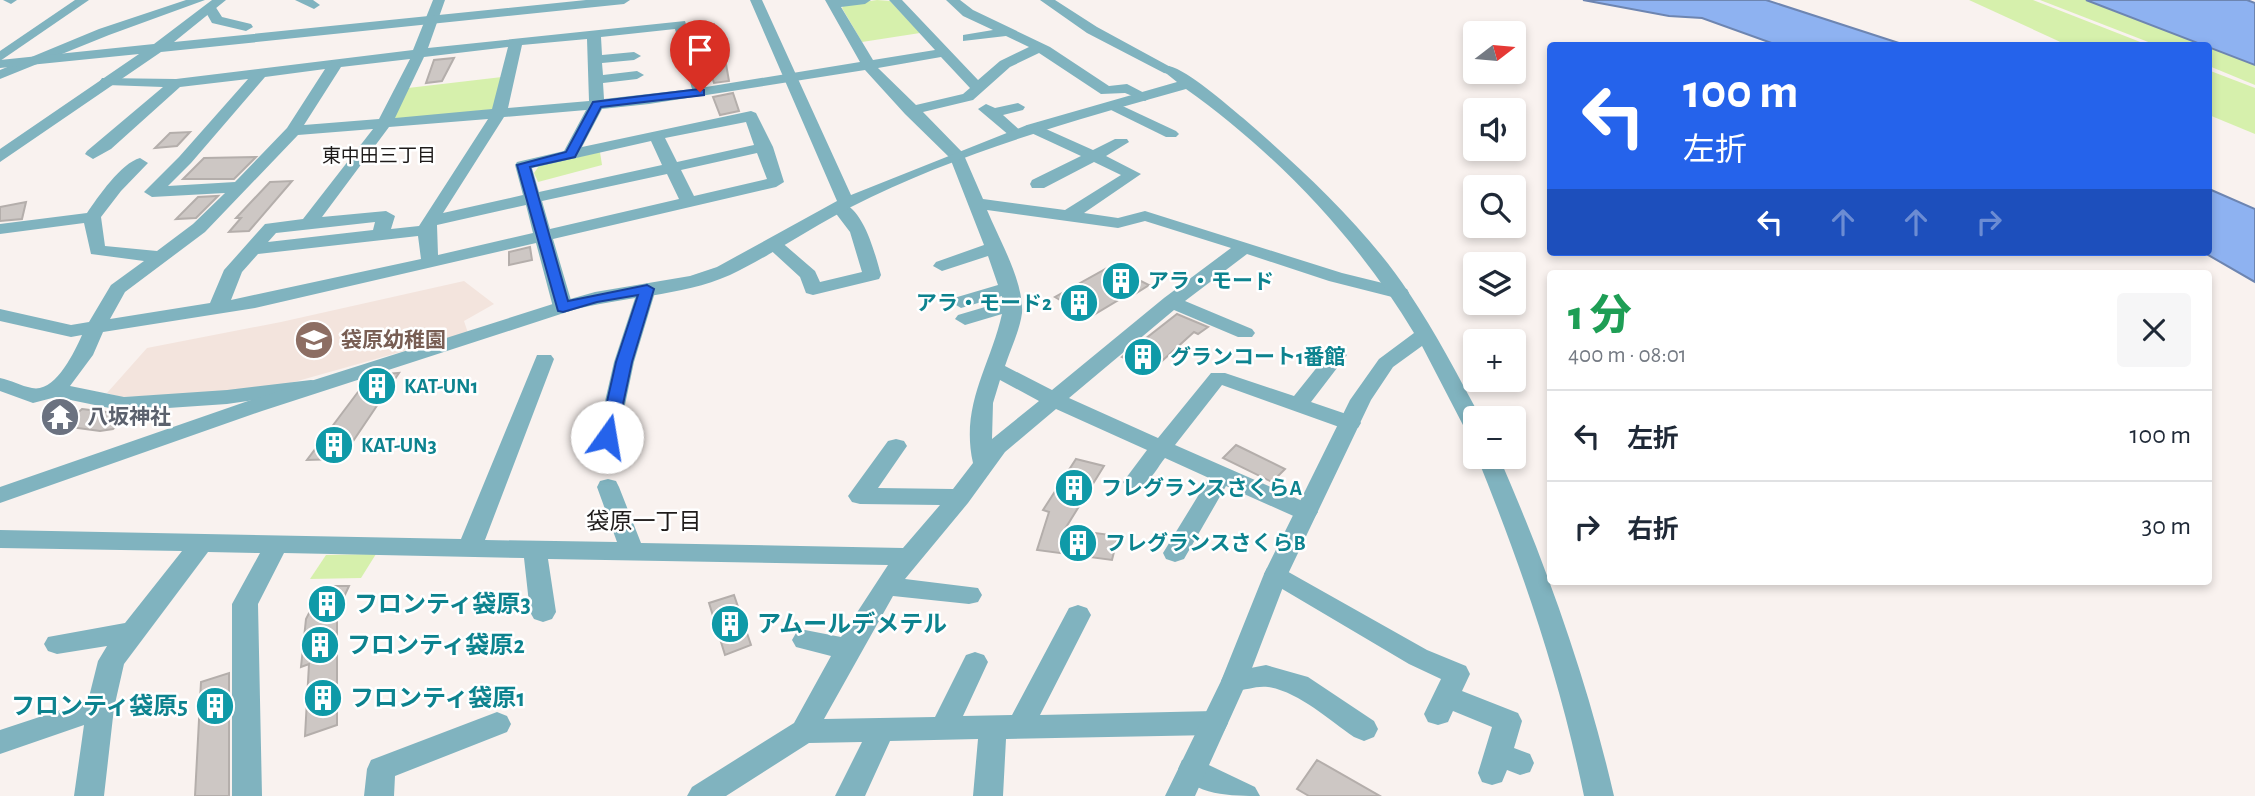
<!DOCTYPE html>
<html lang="ja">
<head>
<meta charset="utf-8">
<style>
  body { margin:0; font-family:"Alegreya Sans","Noto Sans JP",sans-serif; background:#f6f6f7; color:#1f2937; height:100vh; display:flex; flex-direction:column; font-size:26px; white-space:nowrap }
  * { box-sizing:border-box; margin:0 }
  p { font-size:23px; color:#747a83 }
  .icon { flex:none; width:38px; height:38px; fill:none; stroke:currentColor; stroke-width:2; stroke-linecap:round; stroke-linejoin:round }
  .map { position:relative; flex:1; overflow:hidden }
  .drawer { position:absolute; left:1547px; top:270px; width:665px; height:315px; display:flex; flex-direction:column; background:#fff; border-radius:7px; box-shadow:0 4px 10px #0003 }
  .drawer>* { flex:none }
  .top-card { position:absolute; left:1547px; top:42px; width:665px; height:214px; border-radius:7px; box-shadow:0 4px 10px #0003; background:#2563eb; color:#fff; overflow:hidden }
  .needle { width:46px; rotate:74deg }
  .fabs { position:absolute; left:1463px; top:21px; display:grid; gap:14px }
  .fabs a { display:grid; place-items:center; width:63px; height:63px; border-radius:7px; background:#fff; box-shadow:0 4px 10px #0003; font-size:35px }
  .pin { position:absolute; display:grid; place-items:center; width:60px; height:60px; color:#fff; margin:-72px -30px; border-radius:50% 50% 50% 0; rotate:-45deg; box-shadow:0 0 7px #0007 }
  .pin .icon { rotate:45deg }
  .me { position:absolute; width:77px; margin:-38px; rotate:13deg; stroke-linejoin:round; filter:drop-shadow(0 0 5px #0008) }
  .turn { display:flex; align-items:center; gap:24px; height:147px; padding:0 21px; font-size:32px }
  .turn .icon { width:91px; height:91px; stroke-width:2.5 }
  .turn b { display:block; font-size:49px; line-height:60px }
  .lanes { display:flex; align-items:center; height:66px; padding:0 21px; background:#0003; justify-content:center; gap:35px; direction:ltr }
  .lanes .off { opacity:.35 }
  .round { display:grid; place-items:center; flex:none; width:74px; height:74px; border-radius:7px; background:#f6f6f7 }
  .overview { display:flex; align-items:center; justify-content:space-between; height:119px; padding:0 21px }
  h1 { font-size:42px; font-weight:800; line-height:52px; color:#1e9e55 }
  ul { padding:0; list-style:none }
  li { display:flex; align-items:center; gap:21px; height:91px; padding:0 21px; border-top:2px solid #e0e1e3 }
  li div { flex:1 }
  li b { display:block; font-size:26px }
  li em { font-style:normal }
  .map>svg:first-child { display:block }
</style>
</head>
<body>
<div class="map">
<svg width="2255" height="796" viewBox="0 0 2255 796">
  <rect width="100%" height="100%" fill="#f9f2ef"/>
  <polygon fill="#f3e4dd" points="464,281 494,304 464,321 468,333 287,384 224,392 121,397 107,393 147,348 281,322"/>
  <g fill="#d6f0ac">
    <polygon points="877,0 890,1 920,33 862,42 842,8 844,5"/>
    <polygon points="1969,0 2033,0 2148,45 2067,45"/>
    <polygon points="2040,0 2086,0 2204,45 2156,45"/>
    <polygon points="2208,47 2255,65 2255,85 2209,66"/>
    <polygon points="2208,70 2255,88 2255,134 2209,115"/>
    <polygon points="502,77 495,109 393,120 408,88"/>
    <polygon points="600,152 602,165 538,182 534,173 539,166"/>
    <polygon points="376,554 361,578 310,579 326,555"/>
  </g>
  <g fill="#8eb2f1" stroke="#6d85b1" stroke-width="2">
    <polygon points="1583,0 1766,0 1905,45 1777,45 1702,18 1669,16"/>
    <polygon points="2086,0 2247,0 2255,3 2255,65"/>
    <polygon points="2209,189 2255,209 2255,282 2203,252 2208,252"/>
  </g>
  <g fill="#cdc7c4" stroke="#b4aeab" stroke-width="2">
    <polygon points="714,24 720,48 723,47 729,81 714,83 703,50 699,26"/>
    <polygon points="454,58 442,81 426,83 434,60"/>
    <polygon points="733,93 739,111 720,115 713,97"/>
    <polygon points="190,132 177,146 155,148 170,133"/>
    <polygon points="256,157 234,179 183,179 204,158"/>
    <polygon points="292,181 249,231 229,232 241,218 236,218 270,182"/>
    <polygon points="218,196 196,218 176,219 198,197"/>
    <polygon points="26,202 22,219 0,221 0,207"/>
    <polygon points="530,247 532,260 509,265 509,252"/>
    <polygon points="1111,266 1149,285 1130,297 1127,295 1090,317 1055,297"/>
    <polygon points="1177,314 1208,327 1198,334 1194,332 1152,370 1122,357"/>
    <polygon points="399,373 341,459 307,460 367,380 385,374"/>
    <polygon points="82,409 123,414 129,413 113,429 100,431 63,426"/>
    <polygon points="1236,445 1285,469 1272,482 1223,458"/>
    <polygon points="1076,459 1104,466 1065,529 1118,536 1112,560 1037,550 1049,512 1043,510"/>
    <polygon points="323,586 349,586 337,612 337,725 305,736 309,664 301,667 306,619"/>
    <polygon points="734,595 751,645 725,655 709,603"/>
    <polygon points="229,673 229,796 195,796 201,682"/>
    <polygon points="1317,760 1380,796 1309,796 1297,789"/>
  </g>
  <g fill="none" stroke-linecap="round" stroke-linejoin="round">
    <g fill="#80b3bf" fill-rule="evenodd">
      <polygon points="3,0 17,0 11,4"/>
      <polygon points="75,0 89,0 0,61 0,51"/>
      <polygon points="186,0 205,0 109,35 0,79 0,70 99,29"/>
      <polygon points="295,0 313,0 320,5 314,9"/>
      <path d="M433 0H445L428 48 685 21 706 87 860 62 825 0H871L865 4 841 7 873 60 935 50 889 0H902L978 80 1000 61 1029 47 1006 36 963 41V35L993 30 963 16 946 0H960L973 10 1050 47 1109 86 1127 84 1152 97 1145 101 1125 93 1101 94 1039 53 1010 67 973 100 923 112 963 153 983 199 1065 210 1121 175 1094 162 1044 188H1032L1030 184 1032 180 1081 156 1027 131 1024 128 1027 125H1037L1093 150 1115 139H1127L1129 142 1106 156 1141 174 1084 213 1118 218 1145 211 1342 273 1407 289 1409 293 1400 299 1329 281 1247 254 1185 301 1252 329 1255 333 1252 337H1238L1174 310 1069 398 1158 438 1211 373H1225L1294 396 1330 351H1344L1347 355 1311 402 1358 418 1361 423 1358 428H1342L1222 385 1175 445 1314 506 1318 512 1314 518 1306 520 1298 518 1226 486 1184 559 1175 562 1166 559 1163 553 1209 478 1165 458C1154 472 1145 493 1126 487L1123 482 1147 450 1056 409 1005 452 968 503 905 579 978 588 982 595 978 602 969 604 893 596 824 719 935 717 966 655 975 652 984 655 988 662 963 716 1012 715 1069 608 1078 605 1087 608 1091 615 1040 715 1214 711 1224 715 1228 723 1224 731 1214 735 1006 739 1003 796H973L978 739 890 741 865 796H835L862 742 809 743 726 796H687L692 787 794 723 831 656 796 647 792 640 796 633 805 630 841 637 888 565 548 559 556 612 552 619 543 622 534 619 530 612 524 558 284 553 258 604 262 796H232V604L260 553 208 552 124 664 114 708 104 796H74L84 725 0 754V730L88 701 98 661 107 646 57 654 48 651 44 644 48 637 125 623 182 551 0 548V530L461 539 537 355H551L554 359 485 540 617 542 597 487 600 481 608 479 616 481 619 487 641 543 903 548 940 505 860 504 852 502 848 496 888 441 896 439 904 441 907 446 878 488 953 489 973 463C960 405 990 367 1002 314L965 325 955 319 958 315 1002 302V296L961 308 951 302 954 298 998 285 988 256 942 271 933 266 936 262 984 245 950 158 905 114 865 70 649 104 602 109 582 147 751 111 756 113 773 147 784 182 776 187 553 239 573 307 570 311 563 313 553 307 536 243 255 308 103 332 93 355 70 386 124 397 227 390 311 380 318 381 321 386 318 391 227 404 124 411 56 397 33 403 0 391V378C11 380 21 386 32 388 55 393 74 353 82 335L71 337 0 321V309L71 325 89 322 111 285 144 261 91 254 84 223 0 234V224L87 213C98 197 121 163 140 158L148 163 121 191 101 217 105 246 157 251 193 224 225 193 152 197 144 192 179 157 248 79 180 87 111 149 93 159 85 154 87 151 163 87 107 85 102 84 100 81 102 78 176 79 413 50ZM675 29 692 89 604 99 603 83 637 79 644 75 637 71 603 75 602 63 634 60 641 56 634 52 602 55 601 37ZM587 39 589 101 508 108 522 45ZM508 47 492 109 395 118 424 57ZM941 57 970 88 963 94 916 105 878 68ZM410 59 379 119 304 125 341 67ZM325 69 287 128 235 182 168 186 191 163 265 77ZM586 110 564 151 517 162 515 165 523 195 443 213 504 117ZM488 119 419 226 391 229 395 216 386 211 322 217 389 127ZM746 122 754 145 677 162 665 138ZM373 129 303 219 265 224 224 270 210 303 110 319 125 292 205 232 298 135ZM651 141 662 165 539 192 532 168ZM757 153 767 179 694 196 681 170ZM667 174 679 199 550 229 542 201ZM526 205 533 233 438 255 437 225ZM987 210 1118 228 1145 221 1231 248 1164 298 1052 390 1005 366C1010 350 1020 330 1022 313 1024 282 999 239 987 210ZM375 222 373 230 268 242 276 233ZM418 236 421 259 231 300 242 272 258 254ZM1000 380 1039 401 992 439 993 403Z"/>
      <polygon points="1040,0 1055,0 1097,27 1176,70 1169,74 1164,73 1087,33"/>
      <polygon points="210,5 215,6 222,17 251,24 253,27 246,31 212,23 204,9"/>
      <polygon points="1114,102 1176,131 1179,134 1176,137 1166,137 1109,109 1107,106"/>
      <polygon points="1018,103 1025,107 1023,110 1003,115 1023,133 1015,138 1010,136 978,109 986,104 995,108"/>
      <path d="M840 202C864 208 875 254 881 275L879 279 813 295 806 293 800 277 764 244 767 240H779L815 271 820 282 862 272 850 232 831 207Z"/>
      <polygon points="647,283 656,289 634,362 613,462 610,467 602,469 594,467 591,462 614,362 638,289"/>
      <polygon points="1276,565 1427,650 1466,666 1470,674 1462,691 1518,713 1522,721 1514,748 1530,754 1534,763 1530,772 1520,775 1507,770 1502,782 1492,785 1482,782 1478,773 1492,727 1453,711 1448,722 1438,725 1428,722 1424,714 1441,679 1409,664 1267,580 1264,574 1267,568"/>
      <path d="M1266 665 1308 677 1374 721 1378 729 1374 737 1364 741 1354 737C1329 720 1299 692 1268 687 1253 685 1240 694 1225 689L1221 681 1225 673Z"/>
      <polygon points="497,712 507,716 511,724 507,732 395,776 394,796 364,796 367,769 371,760"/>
      <path d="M1192 757 1255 787 1260 796C1233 796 1192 796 1178 769L1182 760Z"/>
    </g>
    <g fill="#80b3bf" fill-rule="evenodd">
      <polygon points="212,0 226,0 174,42 586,0 630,0 624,4 161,52 0,162 0,149 139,54 0,68 0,60 154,44"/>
      <path d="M750 0H762L851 195 1027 125 1177 82 1162 70 1169 66C1189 71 1226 104 1243 118 1301 168 1366 228 1409 293 1436 333 1458 376 1481 418H1475V434L1467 432 1464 427 1422 346 1393 367 1371 400 1288 574 1247 681 1195 796H1165L1221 681 1264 574 1350 400 1379 359 1414 333C1357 238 1276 153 1186 89 1072 121 957 153 851 207 810 228 772 255 730 275 681 297 622 296 570 311L262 411 0 503V487L248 401 556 303 595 292 690 276 717 267 837 201Z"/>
      <path d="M1477 457H1499C1547 567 1587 679 1614 796H1584C1560 679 1522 568 1477 457Z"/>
    </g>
  </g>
  <polygon fill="#2563eb" stroke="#184099" stroke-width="2" points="700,89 704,90 704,95 601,107 575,157 530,167 568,301 647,285 654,289 632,362 616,437 613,441 601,441 599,437 616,362 638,295 597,302 563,312 558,311 517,165 566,152 593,102"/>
  <defs>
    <g id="building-disc" transform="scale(2.0125)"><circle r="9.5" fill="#0f9aa8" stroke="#fff"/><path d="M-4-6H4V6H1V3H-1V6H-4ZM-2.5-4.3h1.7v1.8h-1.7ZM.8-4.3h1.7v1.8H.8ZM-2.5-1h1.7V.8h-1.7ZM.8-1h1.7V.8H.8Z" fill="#fff"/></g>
    <g id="school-disc" transform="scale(2.0125)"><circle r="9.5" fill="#8d6e63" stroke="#fff"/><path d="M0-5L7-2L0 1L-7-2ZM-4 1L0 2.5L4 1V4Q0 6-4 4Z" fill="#fff"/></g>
    <g id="temple-disc" transform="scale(2.0125)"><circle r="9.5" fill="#6b7280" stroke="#fff"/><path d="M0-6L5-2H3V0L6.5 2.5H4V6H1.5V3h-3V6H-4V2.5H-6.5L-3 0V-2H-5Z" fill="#fff"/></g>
  </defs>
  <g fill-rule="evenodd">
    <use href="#building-disc" x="1121" y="281"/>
    <use href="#building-disc" x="1079" y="303"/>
    <use href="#school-disc" x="314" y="340"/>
    <use href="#building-disc" x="1143" y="357"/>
    <use href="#building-disc" x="377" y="386"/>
    <use href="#temple-disc" x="60" y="417"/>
    <use href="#building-disc" x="334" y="445"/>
    <use href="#building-disc" x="1074" y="488"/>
    <use href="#building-disc" x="1078" y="543"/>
    <use href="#building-disc" x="327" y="604"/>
    <use href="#building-disc" x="730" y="624"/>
    <use href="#building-disc" x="320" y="645"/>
    <use href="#building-disc" x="323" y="698"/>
    <use href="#building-disc" x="215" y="706"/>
  </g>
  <g text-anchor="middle" stroke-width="5" stroke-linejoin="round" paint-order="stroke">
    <g font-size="19" fill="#1f1c1b" stroke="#fff">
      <text x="379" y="162">東中田三丁目</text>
    </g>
    <g font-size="21" font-weight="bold" fill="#0d838f" stroke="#fff" text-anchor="start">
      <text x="1148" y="288">アラ・モード</text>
      <text x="1052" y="310" text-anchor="end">アラ・モード2</text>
      <text x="1170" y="364">グランコート1番館</text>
      <text x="404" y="393">KAT-UN1</text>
      <text x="361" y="452">KAT-UN3</text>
      <text x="1101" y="495">フレグランスさくらA</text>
      <text x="1105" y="550">フレグランスさくらB</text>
    </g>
    <g font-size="21" font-weight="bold" fill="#785e54" stroke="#fff" text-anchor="start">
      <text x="341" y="347">袋原幼稚園</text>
    </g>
    <g font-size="21" font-weight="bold" fill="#5b616d" stroke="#fff" text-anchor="start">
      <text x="87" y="424">八坂神社</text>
    </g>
    <g font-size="23" fill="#1f1c1b" stroke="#fff">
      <text x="644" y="529">袋原一丁目</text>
    </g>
    <g font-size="24" font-weight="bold" fill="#0d838f" stroke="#fff" text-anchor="start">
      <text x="354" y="612">フロンティ袋原3</text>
      <text x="757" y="632">アムールデメテル</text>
      <text x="347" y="653">フロンティ袋原2</text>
      <text x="350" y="706">フロンティ袋原1</text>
      <text x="188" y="714" text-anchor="end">フロンティ袋原5</text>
    </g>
  </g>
</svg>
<div class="fabs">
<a><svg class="needle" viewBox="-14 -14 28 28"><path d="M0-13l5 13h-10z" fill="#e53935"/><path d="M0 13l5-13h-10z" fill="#747a83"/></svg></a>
<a><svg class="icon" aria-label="sound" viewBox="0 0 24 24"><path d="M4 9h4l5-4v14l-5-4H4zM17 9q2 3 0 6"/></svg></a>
<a><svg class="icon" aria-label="search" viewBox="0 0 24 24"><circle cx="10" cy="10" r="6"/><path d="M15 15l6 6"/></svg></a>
<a><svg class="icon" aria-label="layers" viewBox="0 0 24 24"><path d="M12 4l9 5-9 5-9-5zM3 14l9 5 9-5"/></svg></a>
<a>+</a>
<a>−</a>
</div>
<div class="pin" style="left:700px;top:92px;background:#d93025"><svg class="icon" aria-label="arrive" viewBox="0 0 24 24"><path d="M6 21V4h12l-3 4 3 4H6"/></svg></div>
<svg class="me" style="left:607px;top:437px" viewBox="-20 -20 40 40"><circle r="19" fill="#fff"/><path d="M0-13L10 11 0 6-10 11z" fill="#2563eb"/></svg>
<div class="top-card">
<div class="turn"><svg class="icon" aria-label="left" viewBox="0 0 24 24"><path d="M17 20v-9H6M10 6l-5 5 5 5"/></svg><div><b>100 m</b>左折</div></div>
<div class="lanes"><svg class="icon" aria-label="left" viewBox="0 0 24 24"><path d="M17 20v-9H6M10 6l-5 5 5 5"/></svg><svg class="icon off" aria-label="ahead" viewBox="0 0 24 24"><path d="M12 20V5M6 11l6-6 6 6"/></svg><svg class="icon off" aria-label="ahead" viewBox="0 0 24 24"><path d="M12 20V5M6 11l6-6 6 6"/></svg><svg class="icon off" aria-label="right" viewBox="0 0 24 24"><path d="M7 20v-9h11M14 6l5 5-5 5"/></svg></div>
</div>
<section class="drawer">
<div class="overview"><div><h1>1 分</h1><p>400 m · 08:01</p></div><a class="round"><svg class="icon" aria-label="close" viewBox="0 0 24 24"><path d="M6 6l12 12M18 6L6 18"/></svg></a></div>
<ul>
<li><svg class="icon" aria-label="left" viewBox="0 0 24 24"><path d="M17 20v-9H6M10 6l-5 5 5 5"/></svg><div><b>左折</b></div><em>100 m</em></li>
<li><svg class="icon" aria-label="right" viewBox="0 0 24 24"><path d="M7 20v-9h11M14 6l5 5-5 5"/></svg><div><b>右折</b></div><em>30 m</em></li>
</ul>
</section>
</div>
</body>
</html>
